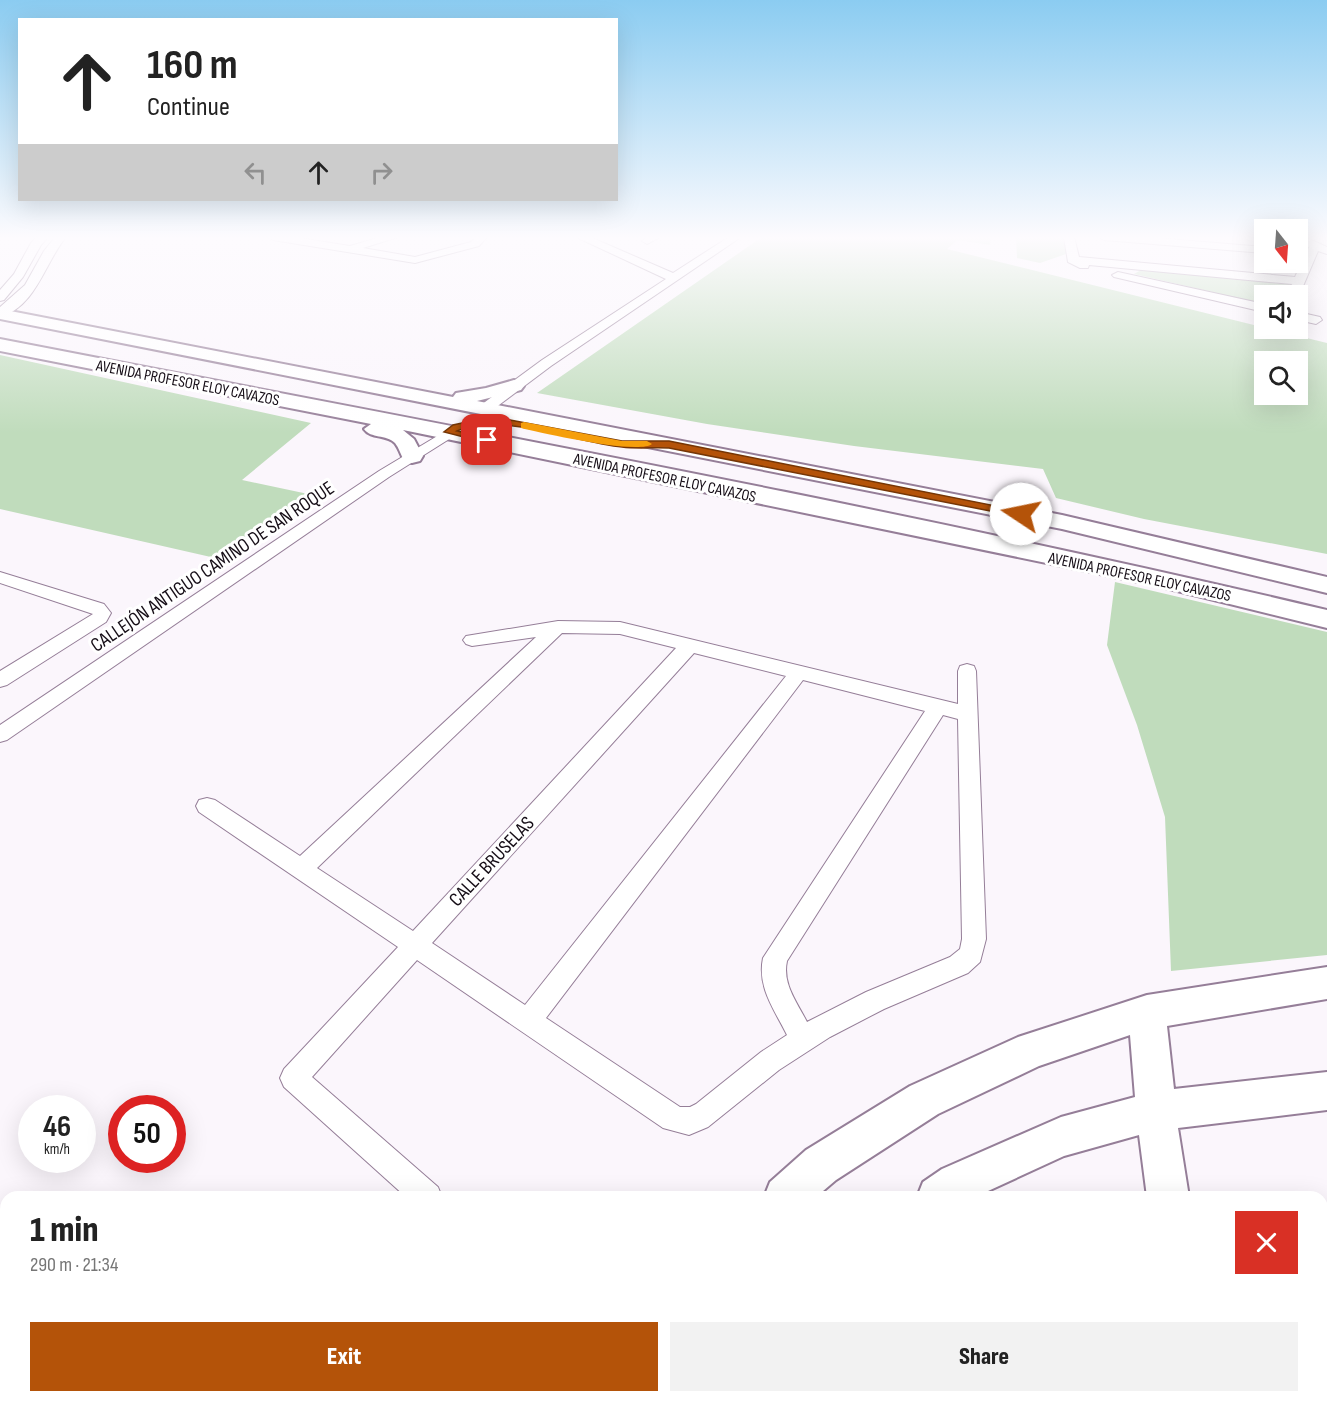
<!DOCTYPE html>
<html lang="en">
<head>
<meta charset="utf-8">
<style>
  body { margin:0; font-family:"Sofia Sans Condensed",sans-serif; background:#f2f2f2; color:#222; height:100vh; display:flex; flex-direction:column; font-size:22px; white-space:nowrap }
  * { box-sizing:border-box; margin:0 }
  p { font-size:20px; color:#767676 }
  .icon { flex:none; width:33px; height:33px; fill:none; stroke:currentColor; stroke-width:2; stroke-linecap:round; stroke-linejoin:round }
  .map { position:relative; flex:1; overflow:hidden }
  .panel { position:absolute; left:0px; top:1191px; width:1328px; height:212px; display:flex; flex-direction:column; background:#fff; border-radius:18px 18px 0 0; box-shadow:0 6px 24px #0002 }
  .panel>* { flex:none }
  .guide { position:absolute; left:18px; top:18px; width:600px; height:183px; border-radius:0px; box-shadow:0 6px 24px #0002; background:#fff; color:#222; overflow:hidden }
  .needle { width:39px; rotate:163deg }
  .controls { position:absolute; left:1254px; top:219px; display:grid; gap:12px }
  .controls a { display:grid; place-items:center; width:54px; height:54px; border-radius:0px; background:#fff; box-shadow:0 6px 24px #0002; font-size:30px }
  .speed { position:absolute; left:18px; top:1095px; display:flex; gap:12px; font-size:30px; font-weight:700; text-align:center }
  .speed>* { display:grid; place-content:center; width:78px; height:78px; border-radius:50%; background:#fff; box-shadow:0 6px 24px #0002; line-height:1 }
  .speed small { font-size:15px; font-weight:400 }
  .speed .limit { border:9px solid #d22; background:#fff; color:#111 }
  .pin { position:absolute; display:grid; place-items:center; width:51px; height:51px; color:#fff; margin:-26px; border-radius:12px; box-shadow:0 3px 9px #0006 }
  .me { position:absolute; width:66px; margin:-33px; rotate:281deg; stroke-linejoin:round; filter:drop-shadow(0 0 4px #0008) }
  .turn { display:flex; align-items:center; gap:21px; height:126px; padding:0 30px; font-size:27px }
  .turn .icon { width:78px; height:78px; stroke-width:2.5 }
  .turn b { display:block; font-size:42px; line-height:51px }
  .lanes { display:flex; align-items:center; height:57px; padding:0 30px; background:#0003; justify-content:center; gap:30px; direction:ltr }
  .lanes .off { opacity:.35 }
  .round { display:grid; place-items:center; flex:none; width:63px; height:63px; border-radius:0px; background:#f2f2f2 }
  .summary { display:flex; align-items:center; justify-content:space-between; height:102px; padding:0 30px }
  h1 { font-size:36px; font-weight:800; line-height:45px }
  .cta { display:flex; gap:12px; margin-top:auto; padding:12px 30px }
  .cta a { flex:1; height:69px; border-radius:0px; background:#b45309; color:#fff; font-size:24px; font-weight:800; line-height:69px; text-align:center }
  .cta a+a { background:#f2f2f2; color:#222 }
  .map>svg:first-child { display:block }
</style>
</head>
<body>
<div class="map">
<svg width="1327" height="1402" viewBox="0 0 1327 1402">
  <rect width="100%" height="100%" fill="#fbf6fc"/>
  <g fill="#c0dcbc" fill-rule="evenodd">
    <path d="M762 237H991L990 245 957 240 947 249 1327 343V554L1144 519 1056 498 1043 469 854 446 707 424 537 393ZM1264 362H1298V394H1264Z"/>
    <polygon points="1016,237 1064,237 1066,254 1040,263 1017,258"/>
    <polygon points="1141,270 1289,284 1284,295 1264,296 1264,304 1134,274"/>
    <polygon points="0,355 311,423 242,480 327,498 224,560 0,509"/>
    <polygon points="1115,582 1327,632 1327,955 1171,971 1165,817 1137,725 1107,645"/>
  </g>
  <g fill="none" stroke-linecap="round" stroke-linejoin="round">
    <g stroke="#957e98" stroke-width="2">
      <g id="street">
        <polygon points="37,237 48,237 41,245 23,277 4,300 0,301 0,290 14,274 31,243"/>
        <path d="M55 237H66C45 262 36 307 0 317V307L25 285 44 251Z"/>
        <polygon points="268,237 293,237 350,246 381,237 398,237 363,248 415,257 471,242 476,237 487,237 479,246 415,263 273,240"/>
        <polygon points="576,237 590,237 673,273 729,237 741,237 551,366 491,411 481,411 479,408 481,405 542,360 666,279"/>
        <polygon points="647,237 660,237 647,244 642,241"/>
        <polygon points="1064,237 1074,237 1079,257 1295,277 1309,247 1298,242 1298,237 1305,237 1327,247 1327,254 1318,251 1298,298 1298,296 1287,296 1292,284 1089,265 1088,268 1080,268 1068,262"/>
        <polygon points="1099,237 1144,237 1264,247 1264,253 1104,240"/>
        <polygon points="1118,272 1264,304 1264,312 1114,277 1112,275"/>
        <polygon points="1298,312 1320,317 1322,320 1316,324 1298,320"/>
        <polygon points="449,429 454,430 456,433 454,436 389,477 7,740 0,742 0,725 379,471"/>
        <polygon points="0,572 104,604 111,613 106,622 7,685 0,687 0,671 93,614 0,583"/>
        <path d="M558 621 620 622 958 704V671L960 666 967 664 974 666 976 671 986 939 980 962 968 973 884 1009 830 1037 779 1070 708 1127 689 1135 663 1128 417 960 312 1077 438 1187 442 1197H406L284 1087 280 1078 284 1069 398 947 199 812 196 806 199 800 207 798 215 800 300 856 536 637 472 646 466 644 463 640 466 636ZM562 633 620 634 676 648 413 931 317 868ZM694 653 786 676 525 1005 432 943ZM803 680 925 711 763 958C757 987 774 1009 787 1035L761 1052 696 1104 690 1107H680L546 1018ZM943 715 958 719 962 939 960 949 950 957 866 992 807 1022C797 1002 782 984 787 961Z"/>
        <rect x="1322" y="1302" width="5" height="30"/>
        <polygon points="1322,1383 1327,1391 1327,1402 1298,1402 1297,1396 1322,1396"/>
      </g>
    </g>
    <g stroke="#957e98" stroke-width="4">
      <g id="secondary">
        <polygon points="0,309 453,397 456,393 486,388 514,380 521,382 524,386 521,390 477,401 1062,515 1327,577 1327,593 1062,529 0,319"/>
        <path d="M0 339C443 425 888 506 1327 610V628L1153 585 403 430 414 439 423 456 420 461 412 463 404 461C401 455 399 448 395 443 386 434 371 439 364 429L371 424 0 351Z"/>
        <polygon points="1327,967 1327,999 1167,1026 1174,1089 1327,1072 1327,1110 1178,1128 1189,1197 1147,1197 1139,1135 1064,1156 975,1197 917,1197 923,1182 942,1169 1061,1117 1135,1097 1130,1035 1039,1066 938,1114 836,1180 816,1197 764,1197 770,1182 806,1150 910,1086 1018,1037 1147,995"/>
        <polygon points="557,1396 606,1396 604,1402 554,1402"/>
        <polygon points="662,1396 712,1396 715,1402 664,1402"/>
        <polygon points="721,1396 768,1396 766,1402 718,1402"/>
        <polygon points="1181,1396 1229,1396 1230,1402 1182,1402"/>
      </g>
    </g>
    <use href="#street" fill="#fff" fill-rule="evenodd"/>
    <use href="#secondary" fill="#fff" fill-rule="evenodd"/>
  </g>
  <linearGradient id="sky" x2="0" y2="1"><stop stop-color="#8bccf1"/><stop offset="0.55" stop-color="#fdfbfe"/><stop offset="1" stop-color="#fdfbfe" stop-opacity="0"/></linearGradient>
  <rect width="1327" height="433" fill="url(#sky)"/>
  <path fill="#b45309" stroke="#753606" stroke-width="1.5" d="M485 418 510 420 622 441H669L1021 511 1027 514 1021 517 669 448C654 447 638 449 622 447 577 443 499 411 457 431L491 438 492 440 487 443 444 432 453 425Z"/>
  <path fill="#f59e0b" d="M524 422 622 441H647L652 444C638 455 542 433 521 428V423Z"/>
  <g text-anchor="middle" stroke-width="6" stroke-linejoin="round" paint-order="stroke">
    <g font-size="16" fill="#150d16" stroke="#fff">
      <text transform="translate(188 382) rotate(11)" y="6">AVENIDA PROFESOR ELOY CAVAZOS</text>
      <text transform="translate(665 477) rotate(12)" y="6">AVENIDA PROFESOR ELOY CAVAZOS</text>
      <text transform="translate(1140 576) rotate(12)" y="6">AVENIDA PROFESOR ELOY CAVAZOS</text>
    </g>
    <g font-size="20" fill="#150d16" stroke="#fff">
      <text transform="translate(212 566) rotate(-34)" y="7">CALLEJÓN ANTIGUO CAMINO DE SAN ROQUE</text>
      <text transform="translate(491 861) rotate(-47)" y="7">CALLE BRUSELAS</text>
    </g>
  </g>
</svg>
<div class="controls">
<a><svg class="needle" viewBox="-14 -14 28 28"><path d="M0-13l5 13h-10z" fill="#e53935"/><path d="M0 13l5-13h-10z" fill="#767676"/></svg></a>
<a><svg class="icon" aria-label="sound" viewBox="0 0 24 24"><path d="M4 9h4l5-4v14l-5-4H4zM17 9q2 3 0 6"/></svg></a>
<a><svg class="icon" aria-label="search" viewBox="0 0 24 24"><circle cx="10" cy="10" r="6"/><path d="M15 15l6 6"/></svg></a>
</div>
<div class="speed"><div>46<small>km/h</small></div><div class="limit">50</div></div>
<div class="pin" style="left:487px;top:440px;background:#d93025"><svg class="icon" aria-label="arrive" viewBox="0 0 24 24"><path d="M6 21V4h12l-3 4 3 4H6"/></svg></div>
<svg class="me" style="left:1021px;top:514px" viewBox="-20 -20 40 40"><circle r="19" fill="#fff"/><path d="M0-13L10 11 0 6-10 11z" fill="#b45309"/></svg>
<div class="guide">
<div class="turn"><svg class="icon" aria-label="ahead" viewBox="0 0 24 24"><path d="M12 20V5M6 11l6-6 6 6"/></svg><div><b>160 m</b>Continue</div></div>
<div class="lanes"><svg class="icon off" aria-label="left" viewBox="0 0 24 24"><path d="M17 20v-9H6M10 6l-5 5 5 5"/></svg><svg class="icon" aria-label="ahead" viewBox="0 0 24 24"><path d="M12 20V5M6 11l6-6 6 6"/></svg><svg class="icon off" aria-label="right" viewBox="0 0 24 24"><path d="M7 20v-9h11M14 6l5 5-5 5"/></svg></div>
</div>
<section class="panel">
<div class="summary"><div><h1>1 min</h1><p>290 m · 21:34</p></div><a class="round" style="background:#d93025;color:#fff"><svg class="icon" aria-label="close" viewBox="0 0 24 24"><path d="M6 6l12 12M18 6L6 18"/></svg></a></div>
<div class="cta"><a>Exit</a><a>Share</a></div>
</section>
</div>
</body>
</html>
